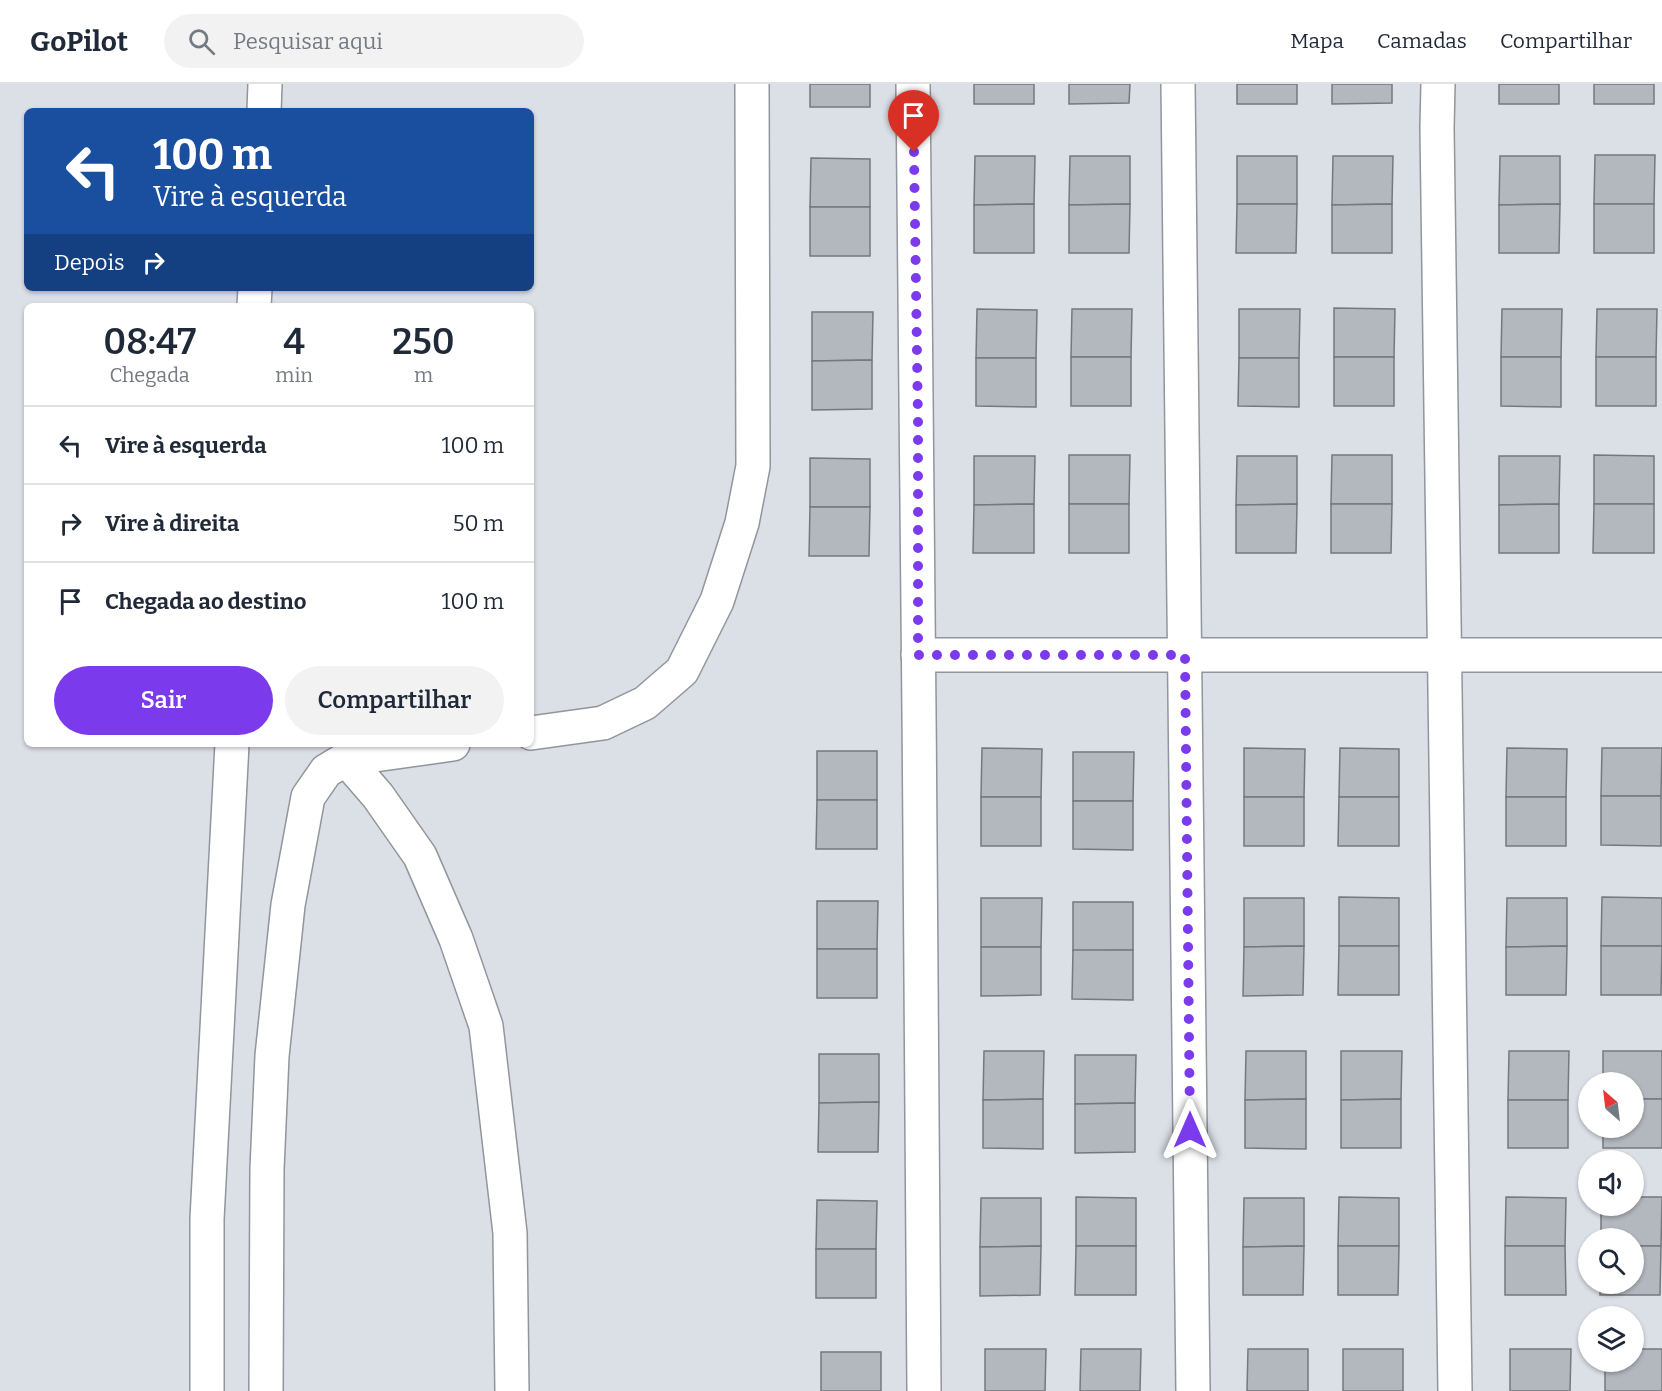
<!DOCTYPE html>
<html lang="pt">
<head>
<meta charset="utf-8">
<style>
  body { margin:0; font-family:Bitter,serif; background:#f2f2f3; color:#1f2937; height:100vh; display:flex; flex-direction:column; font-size:22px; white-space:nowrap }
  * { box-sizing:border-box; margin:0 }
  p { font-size:20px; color:#747a83 }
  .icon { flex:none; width:33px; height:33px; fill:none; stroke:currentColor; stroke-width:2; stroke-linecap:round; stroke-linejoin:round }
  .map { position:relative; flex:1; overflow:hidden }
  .sheet { position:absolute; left:24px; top:219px; width:510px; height:444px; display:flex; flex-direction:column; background:#fff; border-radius:9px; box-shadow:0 2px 4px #0004 }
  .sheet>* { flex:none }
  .banner { position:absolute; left:24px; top:24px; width:510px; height:183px; border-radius:9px; box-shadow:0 2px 4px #0004; background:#1a4fa0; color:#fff; overflow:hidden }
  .needle { width:39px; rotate:332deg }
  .controls { position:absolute; left:1578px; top:988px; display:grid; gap:12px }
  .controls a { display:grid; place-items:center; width:66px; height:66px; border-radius:50%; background:#fff; box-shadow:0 2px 4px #0004; font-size:30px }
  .pin { position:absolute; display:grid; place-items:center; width:51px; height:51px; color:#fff; margin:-62px -26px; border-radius:50% 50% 50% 0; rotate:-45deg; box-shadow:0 0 6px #0007 }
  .pin .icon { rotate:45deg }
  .me { position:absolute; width:66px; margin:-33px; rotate:0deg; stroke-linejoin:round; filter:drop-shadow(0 0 4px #0008) }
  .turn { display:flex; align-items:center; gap:21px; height:126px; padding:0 30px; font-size:27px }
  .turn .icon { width:78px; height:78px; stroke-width:2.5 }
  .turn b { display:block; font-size:42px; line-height:51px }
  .then { display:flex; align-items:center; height:57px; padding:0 30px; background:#0003; gap:12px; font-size:22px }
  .eta { display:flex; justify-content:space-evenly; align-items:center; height:102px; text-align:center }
  .eta b { font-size:36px; font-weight:600; line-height:42px }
  .primary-button { display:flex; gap:12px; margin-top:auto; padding:12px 30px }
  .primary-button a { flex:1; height:69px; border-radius:36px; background:#7c3aed; color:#fff; font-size:24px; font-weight:600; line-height:69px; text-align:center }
  .primary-button a+a { background:#f2f2f3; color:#1f2937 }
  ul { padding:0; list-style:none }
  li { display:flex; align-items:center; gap:18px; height:78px; padding:0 30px; border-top:2px solid #e0e1e3 }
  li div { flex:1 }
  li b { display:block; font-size:22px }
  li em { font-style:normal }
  header { display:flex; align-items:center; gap:36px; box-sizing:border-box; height:84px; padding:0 30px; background:#fff; border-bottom:2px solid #e0e1e3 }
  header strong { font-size:28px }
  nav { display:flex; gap:33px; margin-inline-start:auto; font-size:21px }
  .search { width:420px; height:54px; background:#f2f2f3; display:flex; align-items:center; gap:15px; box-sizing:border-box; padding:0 21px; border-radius:33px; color:#747a83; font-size:22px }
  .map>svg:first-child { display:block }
</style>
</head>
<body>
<header>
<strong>GoPilot</strong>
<div class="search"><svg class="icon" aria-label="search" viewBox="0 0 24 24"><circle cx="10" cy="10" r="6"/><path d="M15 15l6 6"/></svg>Pesquisar aqui</div>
<nav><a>Mapa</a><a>Camadas</a><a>Compartilhar</a></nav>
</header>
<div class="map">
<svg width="1662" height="1307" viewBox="0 0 1662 1307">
  <rect width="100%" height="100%" fill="#dbdfe6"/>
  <g fill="#b3b7be" stroke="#74797f" stroke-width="1.5">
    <rect x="810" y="0" width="60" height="23"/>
    <rect x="974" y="0" width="60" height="20"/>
    <polygon points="1069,0 1130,0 1129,19 1069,20"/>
    <rect x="1237" y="0" width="60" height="20"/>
    <polygon points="1332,0 1392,0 1392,19 1332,20"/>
    <rect x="1499" y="0" width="60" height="20"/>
    <rect x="1594" y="0" width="60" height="20"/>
    <polygon points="1595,71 1655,71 1654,120 1594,120"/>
    <polygon points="975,72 1035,72 1034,120 974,121"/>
    <polygon points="1070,72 1130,72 1130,120 1069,121"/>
    <rect x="1237" y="72" width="60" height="48"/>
    <polygon points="1333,72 1393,72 1392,120 1332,121"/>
    <polygon points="1500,72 1560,72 1560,120 1499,121"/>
    <polygon points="811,74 870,75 870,123 810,123"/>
    <polygon points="1034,120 1034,169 974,169 974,121"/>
    <polygon points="1130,120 1129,169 1069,169 1069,121"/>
    <polygon points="1237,120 1297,120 1296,169 1236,169"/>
    <polygon points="1392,120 1392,169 1332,169 1332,121"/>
    <polygon points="1560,120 1559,169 1499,169 1499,121"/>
    <rect x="1594" y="120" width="60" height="49"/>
    <rect x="810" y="123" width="60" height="49"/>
    <polygon points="1334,224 1395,225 1394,273 1334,273"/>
    <polygon points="977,225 1037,226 1036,274 976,274"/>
    <polygon points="1072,225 1132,225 1131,273 1071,273"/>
    <polygon points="1239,225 1300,225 1299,274 1239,274"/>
    <polygon points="1502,225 1562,225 1561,273 1501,273"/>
    <polygon points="1597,225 1657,225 1656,273 1596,273"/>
    <polygon points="812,228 873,228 872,276 812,277"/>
    <rect x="1071" y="273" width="60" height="49"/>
    <rect x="1334" y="273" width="60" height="49"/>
    <polygon points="1501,273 1561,273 1561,323 1501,322"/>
    <rect x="1596" y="273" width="60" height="49"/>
    <polygon points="976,274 1036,274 1036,323 976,322"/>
    <polygon points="1239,274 1299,274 1299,323 1238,322"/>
    <polygon points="872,276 872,325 812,326 812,277"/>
    <polygon points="1069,371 1130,371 1129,420 1069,420"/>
    <polygon points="1332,371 1392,371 1392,420 1331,420"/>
    <polygon points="1594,371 1654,372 1654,420 1594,420"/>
    <polygon points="974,372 1035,372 1034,420 974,421"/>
    <polygon points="1237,372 1297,372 1297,420 1236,421"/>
    <polygon points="1499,372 1560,372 1559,420 1499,421"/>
    <polygon points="810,374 870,375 870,423 810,423"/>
    <polygon points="1034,420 1034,469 973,469 974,421"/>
    <rect x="1069" y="420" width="60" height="49"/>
    <polygon points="1297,420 1296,469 1236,469 1236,421"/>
    <polygon points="1331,420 1392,420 1391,469 1331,469"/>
    <polygon points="1559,420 1559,469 1499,469 1499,421"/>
    <polygon points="1594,420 1654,420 1654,469 1593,469"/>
    <polygon points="810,423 870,423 869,472 809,472"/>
    <polygon points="982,664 1042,665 1041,713 981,713"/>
    <polygon points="1244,664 1305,665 1304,713 1244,713"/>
    <polygon points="1340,664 1399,665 1399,713 1339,713"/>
    <polygon points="1507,664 1567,665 1566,713 1506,713"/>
    <polygon points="1602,664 1662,664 1661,712 1601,712"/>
    <rect x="817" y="667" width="60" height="49"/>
    <polygon points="1073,668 1134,668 1133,717 1073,717"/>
    <polygon points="1601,712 1661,712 1661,762 1601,761"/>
    <rect x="981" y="713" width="60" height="49"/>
    <rect x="1244" y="713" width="60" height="49"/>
    <polygon points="1339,713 1399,713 1399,762 1338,762"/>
    <rect x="1506" y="713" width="60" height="49"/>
    <polygon points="817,716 877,716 877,765 816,765"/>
    <polygon points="1073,717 1133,717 1133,766 1073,765"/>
    <polygon points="1339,813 1399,814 1399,862 1339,862"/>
    <polygon points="1602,813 1662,814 1662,862 1601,862"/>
    <polygon points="981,814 1042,814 1041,863 981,863"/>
    <polygon points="1244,814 1304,814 1304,862 1244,863"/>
    <polygon points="1507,814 1567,814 1567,862 1506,863"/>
    <polygon points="817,817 878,817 877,865 817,865"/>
    <polygon points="1073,818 1133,818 1133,866 1073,867"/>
    <polygon points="1304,862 1303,911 1243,912 1244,863"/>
    <polygon points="1339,862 1399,862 1399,911 1338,911"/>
    <polygon points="1567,862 1566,911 1506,911 1506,863"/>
    <polygon points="1601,862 1662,862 1661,911 1601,911"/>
    <polygon points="981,863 1041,863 1041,911 981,912"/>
    <rect x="817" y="865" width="60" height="49"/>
    <polygon points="1073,866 1133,866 1133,916 1072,915"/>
    <polygon points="984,967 1044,967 1043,1015 983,1016"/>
    <polygon points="1246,967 1306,967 1306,1015 1245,1016"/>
    <polygon points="1341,967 1402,967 1401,1015 1341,1016"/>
    <polygon points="1509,967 1569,967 1568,1016 1508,1016"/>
    <polygon points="1603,967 1662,967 1662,1015 1634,1015 1634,999 1603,999"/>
    <polygon points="819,970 879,970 879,1018 819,1019"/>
    <polygon points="1075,971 1136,971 1135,1019 1075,1020"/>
    <polygon points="1043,1015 1043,1065 983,1064 983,1016"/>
    <polygon points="1306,1015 1306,1065 1245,1064 1245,1016"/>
    <polygon points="1401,1015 1401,1064 1341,1064 1341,1016"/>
    <polygon points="1634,1015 1662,1015 1662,1064 1603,1064 1603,1044 1634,1044"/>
    <rect x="1508" y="1016" width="60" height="48"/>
    <polygon points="879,1018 878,1068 818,1068 819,1019"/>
    <polygon points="1135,1019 1135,1068 1075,1069 1075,1020"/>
    <polygon points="1076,1113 1136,1114 1136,1162 1076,1162"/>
    <polygon points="1339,1113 1399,1114 1399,1162 1338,1162"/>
    <polygon points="1506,1113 1566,1114 1565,1162 1505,1162"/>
    <polygon points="1634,1113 1662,1113 1661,1162 1634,1162 1634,1155 1601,1155 1601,1122 1634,1122"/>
    <polygon points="981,1114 1041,1114 1041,1162 980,1163"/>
    <polygon points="1244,1114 1304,1114 1304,1162 1243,1163"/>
    <polygon points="817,1116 877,1117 876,1165 816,1165"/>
    <polygon points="1041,1162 1040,1211 980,1212 980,1163"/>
    <polygon points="1076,1162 1136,1162 1136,1211 1075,1211"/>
    <polygon points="1304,1162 1303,1211 1243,1211 1243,1163"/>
    <polygon points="1338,1162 1399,1162 1398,1211 1338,1211"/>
    <polygon points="1505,1162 1565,1162 1566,1211 1505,1211"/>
    <polygon points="1634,1162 1661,1162 1660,1211 1600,1211 1600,1200 1634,1200"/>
    <rect x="816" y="1165" width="60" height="49"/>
    <polygon points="985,1265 1046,1265 1045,1307 985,1307"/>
    <polygon points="1081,1265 1141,1265 1140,1307 1080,1307"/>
    <polygon points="1248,1265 1308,1265 1308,1307 1247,1307"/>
    <rect x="1343" y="1265" width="60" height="42"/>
    <polygon points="1510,1265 1571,1265 1570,1307 1510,1307"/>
    <polygon points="1634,1265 1662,1265 1662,1307 1605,1307 1605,1278 1634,1278"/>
    <rect x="821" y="1268" width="60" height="39"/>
  </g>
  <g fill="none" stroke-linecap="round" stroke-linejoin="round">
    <g stroke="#91959c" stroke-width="36">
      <g id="minor">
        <path d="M913 0C919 436 920 871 924 1307"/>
        <polyline points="1178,0 1193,1307"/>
        <polyline points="1438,0 1437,44 1455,1307"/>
        <polyline points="264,27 265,0"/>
        <polyline points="254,222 255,204"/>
        <polyline points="918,571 1662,571"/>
        <polyline points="531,649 603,639 645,619 682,587 717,517 742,439 753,382 752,0"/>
        <polyline points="346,675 378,712 420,772 456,855 486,942 510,1149 512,1307"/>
        <polyline points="207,1307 207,1135 232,660"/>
        <polyline points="266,1307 267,1085 272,972 288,821 308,713 326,687 346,675 453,660"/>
      </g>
    </g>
    <use href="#minor" stroke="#fff" stroke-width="33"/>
  </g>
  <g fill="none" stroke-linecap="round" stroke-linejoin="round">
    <polyline stroke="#7c3aed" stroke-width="10" stroke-dasharray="0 18" points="914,68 918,338 918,571 1185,571 1190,1046"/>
  </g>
</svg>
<div class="controls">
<a><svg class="needle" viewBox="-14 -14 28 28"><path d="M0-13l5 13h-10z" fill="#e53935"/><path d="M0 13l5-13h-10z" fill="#747a83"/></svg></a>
<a><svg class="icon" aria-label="sound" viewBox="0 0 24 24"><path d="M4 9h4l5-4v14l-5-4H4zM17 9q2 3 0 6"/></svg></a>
<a><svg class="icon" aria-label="search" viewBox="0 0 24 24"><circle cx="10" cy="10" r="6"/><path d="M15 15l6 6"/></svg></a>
<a><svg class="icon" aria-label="layers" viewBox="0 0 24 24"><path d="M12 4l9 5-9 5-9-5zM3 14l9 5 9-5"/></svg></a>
</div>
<div class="pin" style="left:914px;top:68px;background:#d93025"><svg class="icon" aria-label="arrive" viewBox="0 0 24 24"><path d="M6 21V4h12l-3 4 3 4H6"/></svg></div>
<svg class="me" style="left:1190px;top:1046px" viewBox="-20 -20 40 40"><path d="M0-17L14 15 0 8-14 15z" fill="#7c3aed" stroke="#fff" stroke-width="4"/></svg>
<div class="banner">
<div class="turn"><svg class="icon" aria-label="left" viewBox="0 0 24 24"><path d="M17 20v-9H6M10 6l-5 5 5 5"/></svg><div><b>100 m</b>Vire à esquerda</div></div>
<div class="then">Depois<svg class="icon" aria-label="right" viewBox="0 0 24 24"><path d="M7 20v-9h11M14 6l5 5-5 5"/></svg></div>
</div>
<section class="sheet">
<div class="eta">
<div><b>08:47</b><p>Chegada</p></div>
<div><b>4</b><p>min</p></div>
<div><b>250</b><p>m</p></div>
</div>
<ul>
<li><svg class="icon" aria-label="left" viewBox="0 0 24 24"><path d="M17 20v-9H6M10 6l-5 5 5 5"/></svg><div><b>Vire à esquerda</b></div><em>100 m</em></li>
<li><svg class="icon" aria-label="right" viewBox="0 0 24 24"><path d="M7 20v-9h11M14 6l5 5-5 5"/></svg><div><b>Vire à direita</b></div><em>50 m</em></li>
<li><svg class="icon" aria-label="arrive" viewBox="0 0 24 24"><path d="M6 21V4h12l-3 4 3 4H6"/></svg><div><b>Chegada ao destino</b></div><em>100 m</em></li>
</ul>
<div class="primary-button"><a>Sair</a><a>Compartilhar</a></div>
</section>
</div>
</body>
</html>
